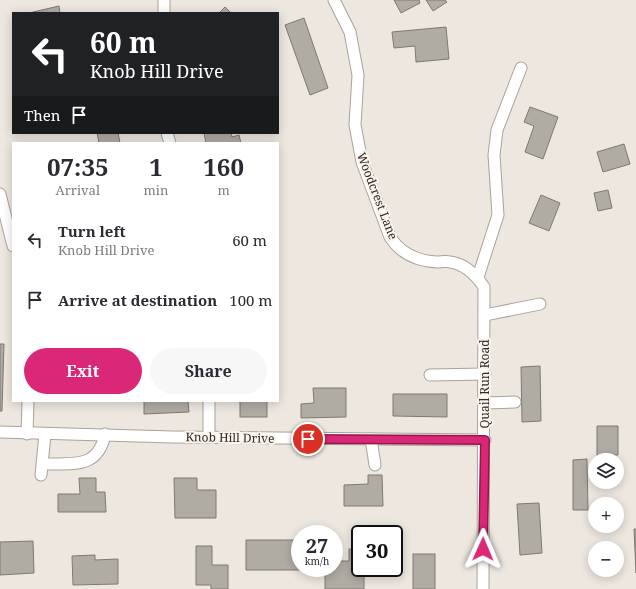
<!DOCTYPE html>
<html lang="en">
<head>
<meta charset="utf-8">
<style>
  body { margin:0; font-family:"Noto Serif",serif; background:#f7f7f7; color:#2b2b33; height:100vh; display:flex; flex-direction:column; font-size:15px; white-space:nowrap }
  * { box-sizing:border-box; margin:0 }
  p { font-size:13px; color:#7c7c81 }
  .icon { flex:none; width:22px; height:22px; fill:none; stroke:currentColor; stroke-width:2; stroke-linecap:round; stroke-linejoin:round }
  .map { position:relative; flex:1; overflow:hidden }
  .side { position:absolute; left:12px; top:142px; width:267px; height:260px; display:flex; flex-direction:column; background:#fff; border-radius:0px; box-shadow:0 2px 10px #0003 }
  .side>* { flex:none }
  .banner { position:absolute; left:12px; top:12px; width:267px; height:122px; border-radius:0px; box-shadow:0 2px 10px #0003; background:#202124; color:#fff; overflow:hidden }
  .tools { position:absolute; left:588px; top:453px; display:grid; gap:8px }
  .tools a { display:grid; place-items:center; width:36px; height:36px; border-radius:50%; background:#fff; box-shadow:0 2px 10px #0003; font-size:20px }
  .speed { position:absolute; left:291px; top:525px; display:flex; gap:8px; font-size:20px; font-weight:700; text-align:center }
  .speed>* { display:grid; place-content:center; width:52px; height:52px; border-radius:50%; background:#fff; box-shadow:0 2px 10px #0003; line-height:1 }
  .speed small { font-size:10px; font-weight:400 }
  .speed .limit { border:2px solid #111; border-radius:6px; background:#fff; color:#111 }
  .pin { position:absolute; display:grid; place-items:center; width:34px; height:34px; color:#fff; margin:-17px; border:2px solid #fff; border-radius:50%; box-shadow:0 1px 4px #0007 }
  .me { position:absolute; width:44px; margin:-22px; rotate:1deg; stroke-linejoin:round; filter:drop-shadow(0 0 3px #0008) }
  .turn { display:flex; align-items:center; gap:14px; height:84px; padding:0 12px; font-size:18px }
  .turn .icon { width:52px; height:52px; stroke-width:2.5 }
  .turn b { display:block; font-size:28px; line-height:34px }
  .then { display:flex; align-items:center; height:38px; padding:0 12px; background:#0003; gap:8px; font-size:15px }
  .eta { display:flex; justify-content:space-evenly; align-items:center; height:68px; text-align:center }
  .eta b { font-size:24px; font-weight:700; line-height:28px }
  .cta { display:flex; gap:8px; margin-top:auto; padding:8px 12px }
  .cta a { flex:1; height:46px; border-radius:24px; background:#db2777; color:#fff; font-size:16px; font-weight:700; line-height:46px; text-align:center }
  .cta a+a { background:#f7f7f7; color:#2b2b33 }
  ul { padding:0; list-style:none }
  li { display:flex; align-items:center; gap:12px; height:60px; padding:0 12px }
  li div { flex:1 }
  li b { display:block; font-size:15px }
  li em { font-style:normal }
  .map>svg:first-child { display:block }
</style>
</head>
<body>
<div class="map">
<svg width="636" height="589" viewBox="0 0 636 589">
  <rect width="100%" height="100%" fill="#ede7df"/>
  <g fill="#b0aba3" stroke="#7e7971">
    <polygon points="394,0 419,0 420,3 401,13"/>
    <polygon points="426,0 445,0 447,2 433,11"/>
    <polygon points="59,6 60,13 29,13"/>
    <polygon points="225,7 231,13 219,13"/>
    <polygon points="304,18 328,88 310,95 285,25"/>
    <polygon points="446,27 449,59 416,62 415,46 394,48 392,32"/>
    <polygon points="530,107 558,117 543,159 525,152 534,126 524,122"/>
    <polygon points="97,133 118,133 120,143 99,143"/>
    <polygon points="204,133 231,133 232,137 239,135 241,143 206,143"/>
    <polygon points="624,144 630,164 603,172 597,152"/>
    <polygon points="608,190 612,208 598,211 594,193"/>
    <polygon points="541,195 560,203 549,231 529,223"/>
    <polygon points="0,344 4,344 2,411 0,411"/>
    <polygon points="540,366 541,421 522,422 521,367"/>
    <polygon points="313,388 346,388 346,417 301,418 301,404 314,403"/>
    <polygon points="393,394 447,394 447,417 393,416"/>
    <polygon points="144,401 188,401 189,412 144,414"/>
    <rect x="240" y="401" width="27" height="16"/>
    <polygon points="597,426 618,426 618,455 597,456"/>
    <polygon points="587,459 588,510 573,510 573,460"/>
    <polygon points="368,475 382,475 383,506 344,506 344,485 368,484"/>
    <polygon points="79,478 96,478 96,492 105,492 106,512 58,512 58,494 80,494"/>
    <polygon points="174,478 197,478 197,490 216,490 216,518 175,518"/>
    <polygon points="539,503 542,553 520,555 517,504"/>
    <polygon points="634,529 636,529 636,573"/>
    <polygon points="246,540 300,540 300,568 304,568 304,570 246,570"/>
    <polygon points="33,541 34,573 0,575 0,542"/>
    <polygon points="196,546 212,546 212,565 228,565 228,589 211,589 211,585 196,585"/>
    <polygon points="349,549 360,549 360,568 364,568 364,589 325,589 325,568 334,568 334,561 349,561"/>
    <rect x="413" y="554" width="22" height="35"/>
    <polygon points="95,555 95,560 118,559 118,584 73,585 72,556"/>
  </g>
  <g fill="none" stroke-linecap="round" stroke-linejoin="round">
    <g stroke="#a8a39b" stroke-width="13">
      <g id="minor">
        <path d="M334 0 350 32 358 75 355 125 362 162 390 237C401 254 417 261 437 262 441 262 446 261 450 262 465 264 476 275 484 287L483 589"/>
        <polyline points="164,13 164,0"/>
        <polyline points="167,133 170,143"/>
        <polyline points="0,194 13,246"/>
        <polyline points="478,277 498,215 494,155 497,130 521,68"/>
        <polyline points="485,315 540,304"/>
        <polyline points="430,375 485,374"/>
        <polyline points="209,401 209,436"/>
        <polyline points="484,403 515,402"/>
        <polyline points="0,432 172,437 485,440"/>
        <polyline points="27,434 28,401"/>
        <polyline points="371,439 375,465"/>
        <path d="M43 464C72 463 98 470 105 434"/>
        <polyline points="41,475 45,434"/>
      </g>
    </g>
    <use href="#minor" stroke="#fff" stroke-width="11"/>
  </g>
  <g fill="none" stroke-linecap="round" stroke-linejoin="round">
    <g stroke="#8e194d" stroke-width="10">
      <polyline id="route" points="308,439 485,440 483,549"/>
    </g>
    <use href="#route" stroke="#db2777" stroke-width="7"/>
  </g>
  <g text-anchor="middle" stroke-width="4" stroke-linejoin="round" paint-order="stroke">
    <g font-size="12" fill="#2d2b28" stroke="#fbf4ec">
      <text transform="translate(377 196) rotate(69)" y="4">Woodcrest Lane</text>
      <text transform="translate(485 384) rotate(-90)" y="4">Quail Run Road</text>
      <text transform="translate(230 438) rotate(1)" y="4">Knob Hill Drive</text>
    </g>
  </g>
</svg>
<div class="tools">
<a><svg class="icon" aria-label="layers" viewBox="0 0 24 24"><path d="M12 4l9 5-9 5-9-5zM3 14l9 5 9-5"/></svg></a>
<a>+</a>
<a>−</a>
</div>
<div class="speed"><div>27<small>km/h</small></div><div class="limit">30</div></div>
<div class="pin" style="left:308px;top:439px;background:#d93025"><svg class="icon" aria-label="arrive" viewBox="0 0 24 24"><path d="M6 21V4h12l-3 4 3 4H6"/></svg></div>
<svg class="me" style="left:483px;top:549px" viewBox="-20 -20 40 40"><path d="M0-17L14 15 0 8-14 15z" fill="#db2777" stroke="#fff" stroke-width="4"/></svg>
<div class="banner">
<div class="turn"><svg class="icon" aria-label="left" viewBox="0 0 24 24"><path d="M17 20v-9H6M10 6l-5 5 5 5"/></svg><div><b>60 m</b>Knob Hill Drive</div></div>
<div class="then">Then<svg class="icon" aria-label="arrive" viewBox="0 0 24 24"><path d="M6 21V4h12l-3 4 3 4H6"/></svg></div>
</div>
<section class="side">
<div class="eta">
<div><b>07:35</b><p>Arrival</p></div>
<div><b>1</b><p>min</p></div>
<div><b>160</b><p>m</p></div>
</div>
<ul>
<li><svg class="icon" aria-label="left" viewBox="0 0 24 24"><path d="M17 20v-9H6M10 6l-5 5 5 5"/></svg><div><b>Turn left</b><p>Knob Hill Drive</p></div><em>60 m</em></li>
<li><svg class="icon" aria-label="arrive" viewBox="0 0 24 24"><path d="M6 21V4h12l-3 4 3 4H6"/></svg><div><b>Arrive at destination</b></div><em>100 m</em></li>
</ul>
<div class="cta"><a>Exit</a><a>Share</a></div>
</section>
</div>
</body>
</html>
